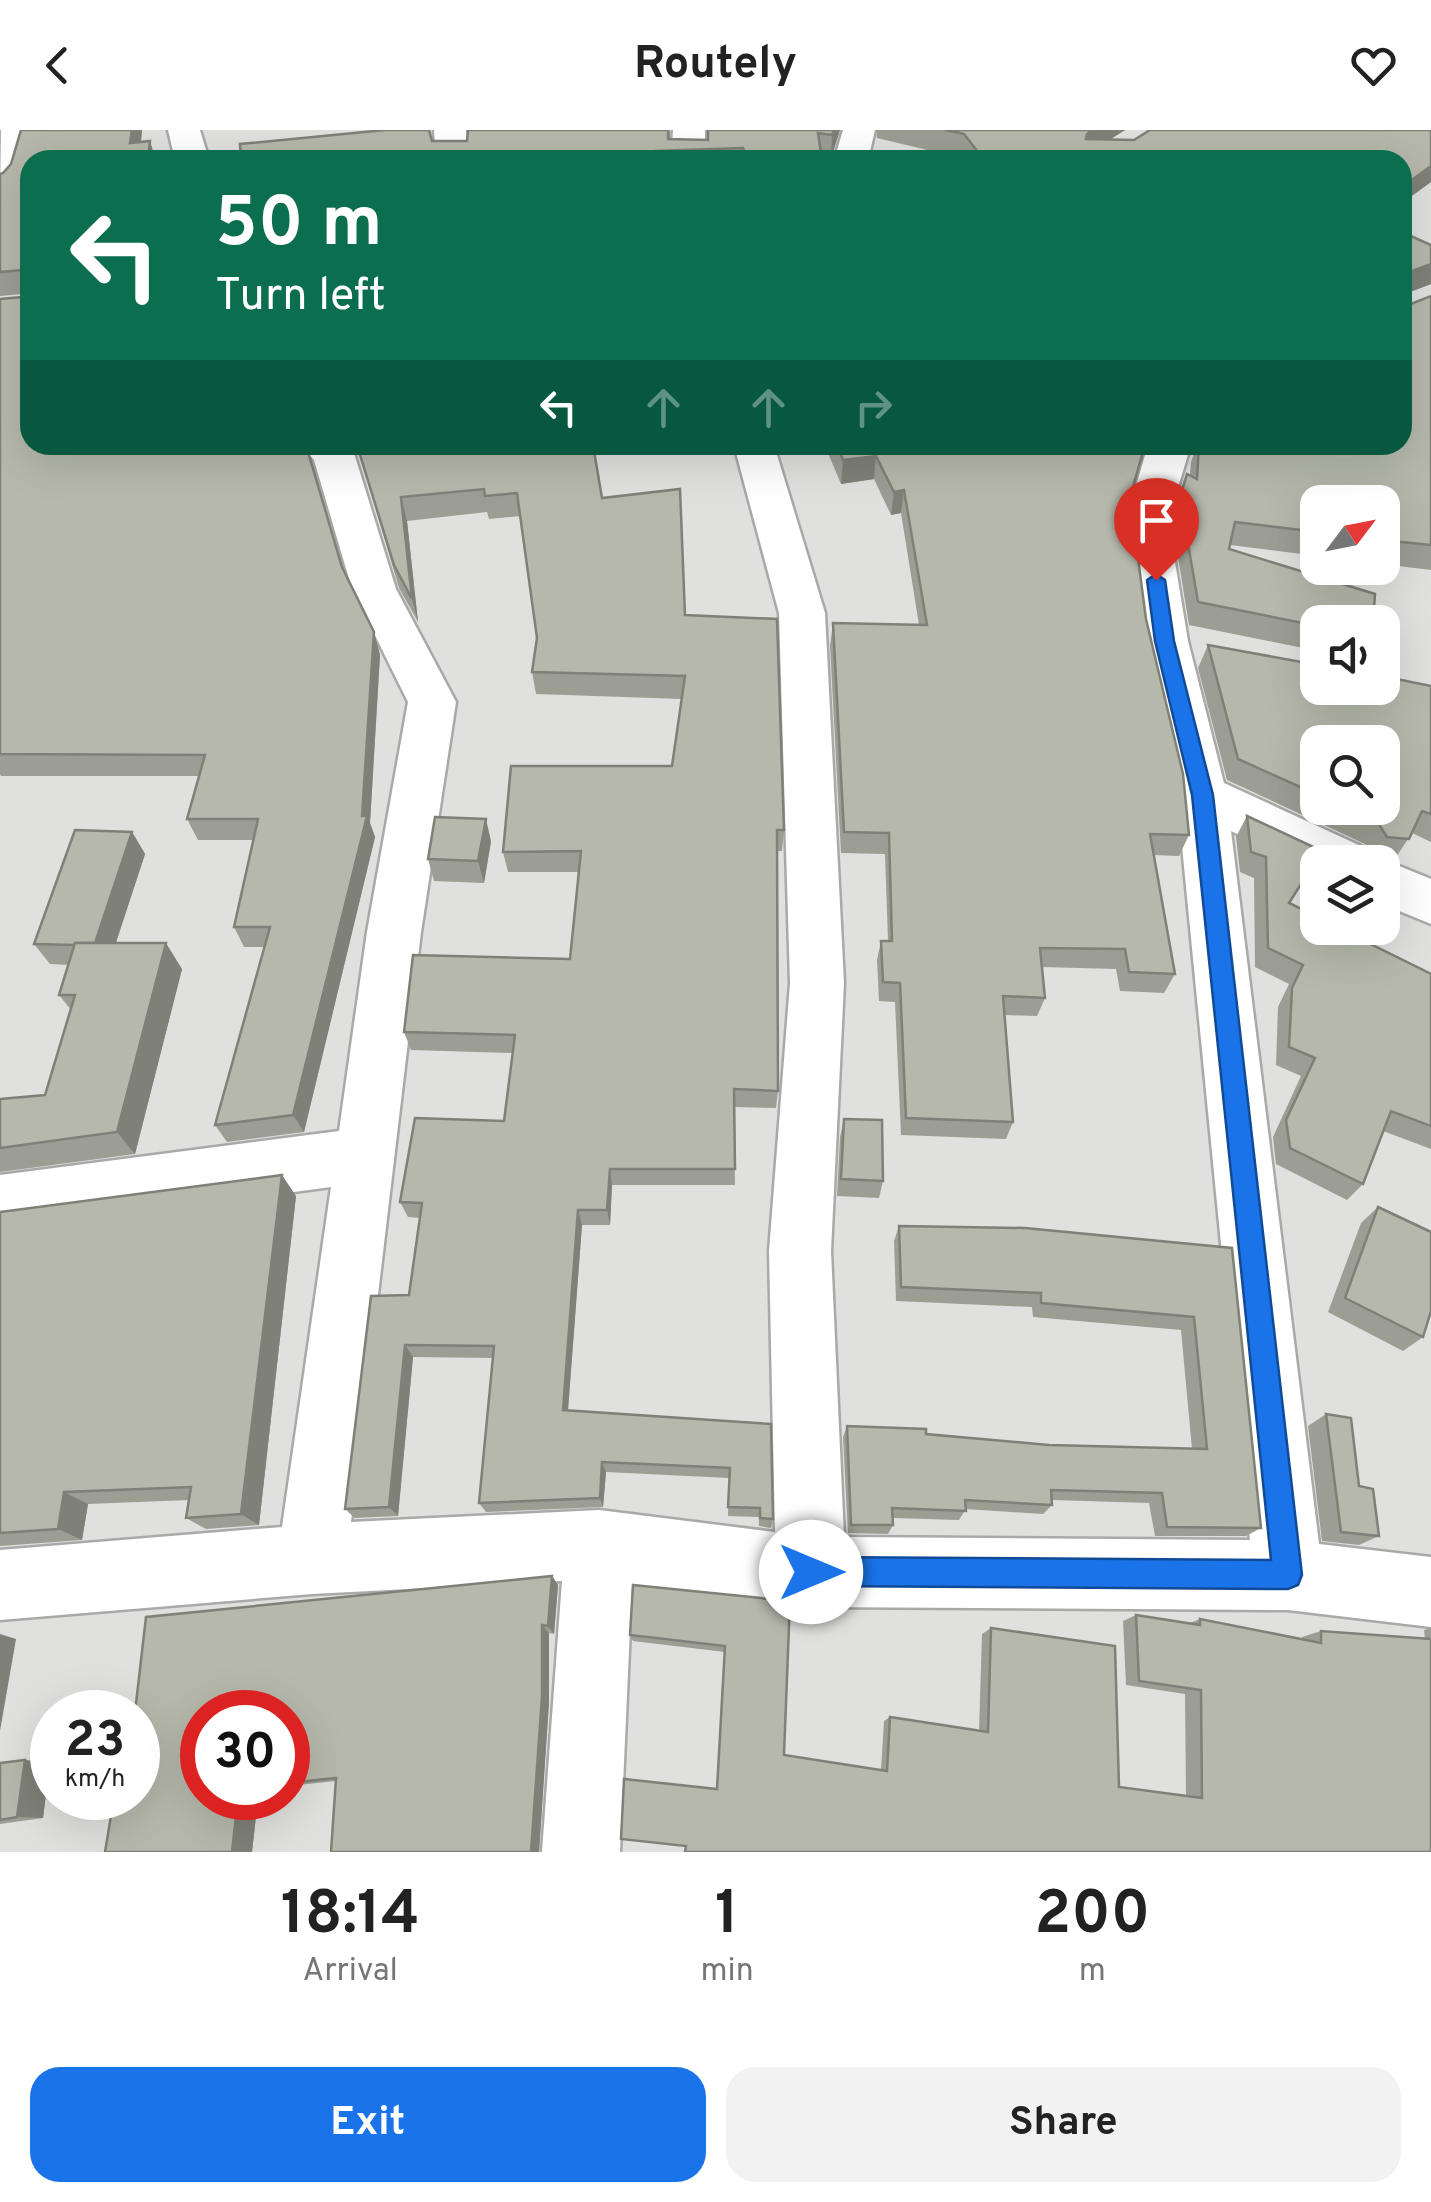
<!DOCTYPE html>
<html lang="en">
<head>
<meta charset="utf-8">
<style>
  body { margin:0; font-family:Overpass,sans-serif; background:#f2f2f2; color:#222; height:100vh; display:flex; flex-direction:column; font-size:38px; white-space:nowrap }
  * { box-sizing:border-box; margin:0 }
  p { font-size:32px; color:#767676 }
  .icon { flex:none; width:55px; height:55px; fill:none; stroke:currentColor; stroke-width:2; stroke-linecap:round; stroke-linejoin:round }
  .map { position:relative; height:1722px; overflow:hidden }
  .sheet { display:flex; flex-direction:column; background:#fff; flex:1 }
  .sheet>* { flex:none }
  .hud { position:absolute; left:20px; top:20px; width:1392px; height:305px; border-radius:30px; box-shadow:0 10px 40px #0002; background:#0b6e4f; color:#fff; overflow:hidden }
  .needle { width:65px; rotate:58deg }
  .tools { position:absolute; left:1300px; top:355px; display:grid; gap:20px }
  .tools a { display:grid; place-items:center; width:100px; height:100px; border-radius:20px; background:#fff; box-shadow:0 10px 40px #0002; font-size:50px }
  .speed { position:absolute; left:30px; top:1560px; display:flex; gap:20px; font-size:50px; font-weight:700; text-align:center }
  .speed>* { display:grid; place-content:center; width:130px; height:130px; border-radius:50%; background:#fff; box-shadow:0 10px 40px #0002; line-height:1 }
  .speed small { font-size:25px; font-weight:400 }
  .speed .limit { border:15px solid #d22; background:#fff; color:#111 }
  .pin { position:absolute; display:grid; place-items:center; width:85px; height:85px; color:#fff; margin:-102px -42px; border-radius:50% 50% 50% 0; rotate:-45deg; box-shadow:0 0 10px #0007 }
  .pin .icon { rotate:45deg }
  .me { position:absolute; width:110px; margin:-55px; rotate:90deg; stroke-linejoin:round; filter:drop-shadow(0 0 8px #0008) }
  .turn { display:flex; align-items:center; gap:35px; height:210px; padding:0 30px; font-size:45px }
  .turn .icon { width:130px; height:130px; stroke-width:2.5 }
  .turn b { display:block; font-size:70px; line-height:85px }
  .lanes { display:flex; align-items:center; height:95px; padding:0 30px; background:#0003; justify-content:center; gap:50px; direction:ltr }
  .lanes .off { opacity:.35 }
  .eta { display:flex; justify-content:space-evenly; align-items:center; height:170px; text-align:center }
  .eta b { font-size:60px; font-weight:700; line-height:70px }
  .primary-button { display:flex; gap:20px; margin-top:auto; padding:20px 30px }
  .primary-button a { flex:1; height:115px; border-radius:30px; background:#1a73e8; color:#fff; font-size:40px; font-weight:700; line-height:115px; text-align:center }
  .primary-button a+a { background:#f2f2f2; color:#222 }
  header { display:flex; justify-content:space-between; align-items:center; height:130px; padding:0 30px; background:#fff; font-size:45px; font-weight:700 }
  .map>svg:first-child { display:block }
</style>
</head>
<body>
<header><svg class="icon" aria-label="back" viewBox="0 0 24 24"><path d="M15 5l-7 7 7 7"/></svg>Routely<svg class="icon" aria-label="heart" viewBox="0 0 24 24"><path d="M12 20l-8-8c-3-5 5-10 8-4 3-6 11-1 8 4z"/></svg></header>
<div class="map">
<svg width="1431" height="1722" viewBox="0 0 1431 1722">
  <rect width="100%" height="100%" fill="#eef2e9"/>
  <path fill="#e0e0df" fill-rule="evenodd" d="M0 0H1431V1722H0ZM30 30H1402V315H30ZM1318 372H1382V438H1318ZM1318 492H1382V558H1318ZM1318 612H1382V678H1318ZM1318 732H1382V798H1318ZM52 1582H138V1668H52ZM202 1582H288V1668H202Z"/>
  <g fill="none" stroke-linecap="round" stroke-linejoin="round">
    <g stroke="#a9a9a9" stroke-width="5">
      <g id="minor">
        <polygon points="1,0 33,0 17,56 12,63 0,66"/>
        <polygon points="168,0 200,0 209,30 175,30"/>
        <polygon points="434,0 466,0 470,30 436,30"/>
        <polygon points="673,0 705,0 705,30 671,30"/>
        <polygon points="843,0 875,0 868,30 834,30"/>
        <polygon points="300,315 348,315 354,323 396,459 456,572 421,802 351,1392 599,1380 775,1402 769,1121 790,853 779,483 734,315 774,315 825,483 844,853 831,1121 844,1407 1250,1410 1177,665 1142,511 1126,390 1148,315 1191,315 1168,390 1188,511 1224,653 1363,717 1371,732 1318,732 1318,742 1231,701 1319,1414 1431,1427 1431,1497 1288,1480 811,1477 632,1454 620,1722 542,1722 562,1451 312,1464 0,1490 0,1420 282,1397 331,1057 0,1101 0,1045 339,1001 367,802 408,572 352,459 314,330"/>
        <polygon points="1382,729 1431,749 1431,794 1382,774 1382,732 1372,732"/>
      </g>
    </g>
    <use href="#minor" fill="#fff" fill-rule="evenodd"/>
  </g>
  <g fill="#9c9e93" fill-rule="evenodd">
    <polygon points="21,0 142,0 141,12 30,315 342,437 374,502 380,525 370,693 375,707 304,1002 227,1012 215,995 264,817 244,817 234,797 253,710 198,710 187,689 199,646 1,646 0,644 0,169 22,167 22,164 0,166 0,44 3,43 11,34"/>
    <polygon points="670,0 670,9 708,10 840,0 831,28 822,27 822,30 241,30 432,11 467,11"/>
    <polygon points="876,0 1125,0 1109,10 1134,10 1150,0 1431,0 1431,52 1402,73 1402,30 963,30 961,28 877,8"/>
    <polygon points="1402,102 1431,115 1431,154 1410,162 1411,174 1431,166 1431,440 1382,434 1382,372 1318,372 1318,426 1230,415 1229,419 1318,492 1318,521 1189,495 1172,390 1187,344 1190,345 1191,332 1197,315 1247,315 1271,318 1271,315 1402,315"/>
    <polygon points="357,315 460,317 602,368 685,485 784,700 782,721 777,721 778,961 776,978 734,977 735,1055 612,1055 610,1095 582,1095 568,1281 771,1294 773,1389 771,1398 759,1396 759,1387 728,1386 729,1348 606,1342 603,1377 486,1382 479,1373 493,1228 413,1227 398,1386 355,1388 345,1379 409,1165 420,1088 408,1087 400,1072 504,991 513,923 411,920 404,902 570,829 579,742 508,742 503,722 672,636 682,569 536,564 532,542 537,508 521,386 489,389 487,382 407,391 418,492 399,458"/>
    <polygon points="777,315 1129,315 1130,367 1146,489 1189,705 1179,726 1154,725 1175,844 1164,863 1120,861 1116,839 1042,837 1045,868 1037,886 1004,885 1013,992 1006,1009 901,1005 895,872 879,871 877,830 881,811 888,811 885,724 841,723 830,516 833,493 919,495 901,383 891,385 874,349 841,354 825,316 780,323"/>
    <path d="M1208 515 1431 556V712L1412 703 1394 730 1373 728 1365 714 1227 650 1198 538ZM1318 612 1382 678H1318Z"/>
    <polygon points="1247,686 1290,773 1431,844 1431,1019 1383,1001 1363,1054 1347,1070 1276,1034 1273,1007 1301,946 1276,935 1278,877 1289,854 1255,837 1254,748 1240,742 1236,707"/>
    <polygon points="132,702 145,724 116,813 182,839 135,1024 0,1042 0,969 45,965 71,880 59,865 69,835 50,834 34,814"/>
    <polygon points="491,711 484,753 434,751 428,729"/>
    <polygon points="844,989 883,1051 879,1068 837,1066 840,1007"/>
    <polygon points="296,1066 259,1395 206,1399 186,1388 189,1370 88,1374 82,1410 0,1416 0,1082"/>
    <polygon points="1378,1077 1423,1207 1403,1221 1328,1182 1361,1093"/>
    <polygon points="899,1096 1232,1118 1261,1398 1246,1406 1155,1406 1149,1373 1052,1370 1052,1375 1043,1384 966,1379 959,1390 893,1388 893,1395 888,1404 848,1403 843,1307 847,1296 1049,1315 1192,1319 1181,1200 1033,1187 1032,1177 896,1171 894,1111"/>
    <polygon points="1326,1284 1359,1356 1379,1406 1359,1415 1322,1411 1308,1296"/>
    <polygon points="552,1446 558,1455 554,1504 549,1503 549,1572 539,1722 331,1722 336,1651 288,1656 288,1582 202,1582 202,1668 258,1668 252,1722 105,1722 114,1668 138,1668 138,1582 135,1582 146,1487"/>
    <polygon points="790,1471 784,1625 881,1640 884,1591 890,1587 979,1601 982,1504 991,1498 1119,1657 1186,1666 1185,1564 1126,1555 1123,1491 1136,1485 1190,1493 1200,1489 1302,1509 1302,1507 1321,1501 1425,1509 1424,1500 1431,1498 1431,1722 717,1659 725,1522 633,1511 630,1505"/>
    <polygon points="50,1632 43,1688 0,1694 0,1633"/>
  </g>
  <g fill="#7f8178">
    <polygon points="132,0 142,0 139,30 130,13"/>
    <polygon points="834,0 840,0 831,28 832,5"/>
    <polygon points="1093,0 1125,0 1082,27 1087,4"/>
    <polygon points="150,11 156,30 148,30"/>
    <polygon points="1431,36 1431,52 1402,73 1402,57"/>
    <polygon points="1431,134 1431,154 1402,165 1409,142"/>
    <polygon points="781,315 825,315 780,323"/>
    <polygon points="876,326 874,349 841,354 843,330"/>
    <polygon points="904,360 901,383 891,385 894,362"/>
    <polygon points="401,367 407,391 418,492 412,469"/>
    <polygon points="374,502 380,525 370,693 375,707 304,1002 293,985 362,686"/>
    <polygon points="486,689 491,711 484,753 478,731"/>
    <polygon points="132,702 145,724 108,836 94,816"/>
    <polygon points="166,813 182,839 135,1024 117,1002"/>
    <polygon points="610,1039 612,1055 610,1095 607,1080"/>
    <polygon points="282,1045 296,1066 259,1395 241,1384"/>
    <polygon points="578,1080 582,1095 567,1292 563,1280"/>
    <polygon points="405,1215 413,1227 398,1386 389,1377"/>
    <polygon points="602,1332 606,1342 603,1377 600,1368"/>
    <polygon points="64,1362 88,1374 82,1410 58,1399"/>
    <polygon points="552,1446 558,1455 554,1504 548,1496"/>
    <polygon points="542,1495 549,1503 549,1572 539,1722 531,1722"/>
    <polygon points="0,1504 16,1509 0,1601"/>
    <polygon points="25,1630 50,1632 43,1688 17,1687"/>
    <polygon points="238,1668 258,1668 252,1722 232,1722"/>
  </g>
  <g fill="#b5b8ab" stroke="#7f8178" stroke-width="2.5">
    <polygon points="21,0 132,0 130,13 150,11 148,30 30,30 30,315 306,315 342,437 374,502 362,686 367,686 293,985 215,995 270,797 234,797 258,689 187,689 205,625 0,624 0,169 22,167 22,140 0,142 0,44 3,43 11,34"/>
    <polygon points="385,0 429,0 432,11 467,11 468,0 668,0 668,9 708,10 708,0 834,0 832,5 818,3 822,30 749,30 743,18 656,21 660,30 241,30 240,14"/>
    <polygon points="945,0 1093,0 1087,4 1086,9 1134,10 1150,0 1431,0 1431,36 1402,57 1402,30 984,30 964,4"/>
    <polygon points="1402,102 1431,115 1431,134 1409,142 1411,174 1431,166 1431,415 1382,410 1382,372 1318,372 1318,402 1235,392 1229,419 1375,464 1373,492 1318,492 1318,496 1198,472 1180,367 1187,344 1197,349 1199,315 1247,315 1280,320 1280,315 1402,315"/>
    <polygon points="357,315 459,315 459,317 491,315 593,315 602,368 680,359 685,485 777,489 784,700 777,700 778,961 734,959 735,1039 610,1039 607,1080 578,1080 563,1280 771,1294 773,1389 760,1388 760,1378 728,1377 730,1338 602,1332 600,1368 479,1373 494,1216 405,1215 389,1377 345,1379 371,1166 409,1165 422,1073 400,1072 415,988 504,991 515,905 404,902 413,825 570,829 581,721 503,722 511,636 672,636 685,546 532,542 537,508 517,363 485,366 484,359 401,367 412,469 394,435"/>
    <polygon points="837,315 1129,315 1143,322 1130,367 1146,489 1183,644 1189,705 1150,704 1175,844 1129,842 1125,819 1040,818 1045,868 1003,866 1013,992 906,988 900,853 883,852 881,811 892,811 889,703 844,702 833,493 927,495 904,360 894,362 876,326 843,330"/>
    <polygon points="1208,515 1318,535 1318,558 1382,558 1382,546 1431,556 1431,684 1422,681 1409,709 1387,707 1378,693 1345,678 1382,678 1382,612 1318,612 1318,665 1238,629"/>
    <polygon points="1247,686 1322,721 1289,773 1318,787 1318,798 1338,798 1431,844 1431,996 1391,981 1363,1054 1290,1018 1286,990 1315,928 1289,917 1292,858 1303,835 1268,818 1266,727 1251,722"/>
    <polygon points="435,687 486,689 478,731 428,729"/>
    <polygon points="75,700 132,702 95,813 75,813 75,815 34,814"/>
    <polygon points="75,813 166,813 117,1002 0,1018 0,969 45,965 75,865 59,865"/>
    <polygon points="844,989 882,990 883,1051 841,1049"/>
    <polygon points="282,1045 241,1384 186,1388 191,1357 64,1362 58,1399 0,1403 0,1082"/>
    <polygon points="1378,1077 1431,1102 1431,1181 1423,1207 1345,1168"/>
    <polygon points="899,1096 1025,1098 1232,1118 1261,1398 1167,1397 1162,1363 1051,1360 1052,1375 965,1370 966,1381 892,1378 893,1395 851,1395 847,1296 926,1299 926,1304 1049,1315 1207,1319 1194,1187 1041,1173 1041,1163 901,1157"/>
    <polygon points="1326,1284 1351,1288 1359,1356 1373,1359 1379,1406 1341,1402"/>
    <polygon points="552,1446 548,1496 542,1495 542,1567 531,1722 331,1722 336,1648 288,1653 288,1582 202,1582 202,1668 238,1668 232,1722 105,1722 114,1668 138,1668 138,1582 135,1582 146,1487"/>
    <polygon points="633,1455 790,1471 784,1625 887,1641 890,1587 988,1602 991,1498 1115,1516 1119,1657 1202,1668 1201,1560 1139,1551 1136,1485 1200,1495 1200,1489 1321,1513 1321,1501 1431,1509 1431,1722 685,1722 686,1716 621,1709 624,1649 717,1659 725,1516 630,1505"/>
    <polygon points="25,1630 17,1687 0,1690 0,1633"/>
  </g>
  <polygon fill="#1a73e8" stroke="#114b97" stroke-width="2.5" points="1156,444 1165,450 1174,511 1213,665 1302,1445 1298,1455 1288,1459 811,1456 801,1452 797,1442 801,1432 811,1427 1271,1430 1192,665 1155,511 1147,450"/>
</svg>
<div class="tools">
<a><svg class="needle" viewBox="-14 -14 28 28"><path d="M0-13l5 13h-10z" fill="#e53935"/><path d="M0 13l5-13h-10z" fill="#767676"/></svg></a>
<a><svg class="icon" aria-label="sound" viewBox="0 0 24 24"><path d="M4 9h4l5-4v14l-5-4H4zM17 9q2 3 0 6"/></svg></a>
<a><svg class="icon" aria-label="search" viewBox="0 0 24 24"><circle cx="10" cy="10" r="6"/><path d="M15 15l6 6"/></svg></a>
<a><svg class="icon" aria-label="layers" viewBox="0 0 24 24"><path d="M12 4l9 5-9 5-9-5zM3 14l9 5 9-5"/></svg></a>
</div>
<div class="speed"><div>23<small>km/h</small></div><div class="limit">30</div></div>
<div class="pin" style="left:1156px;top:450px;background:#d93025"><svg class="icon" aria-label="arrive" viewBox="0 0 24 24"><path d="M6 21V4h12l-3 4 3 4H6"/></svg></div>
<svg class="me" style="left:811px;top:1442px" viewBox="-20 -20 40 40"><circle r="19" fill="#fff"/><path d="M0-13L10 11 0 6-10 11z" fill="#1a73e8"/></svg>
<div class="hud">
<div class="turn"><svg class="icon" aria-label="left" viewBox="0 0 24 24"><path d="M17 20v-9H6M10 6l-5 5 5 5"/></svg><div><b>50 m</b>Turn left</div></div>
<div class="lanes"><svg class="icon" aria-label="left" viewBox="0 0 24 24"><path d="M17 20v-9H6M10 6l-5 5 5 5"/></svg><svg class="icon off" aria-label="ahead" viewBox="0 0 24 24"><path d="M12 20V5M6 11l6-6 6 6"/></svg><svg class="icon off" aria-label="ahead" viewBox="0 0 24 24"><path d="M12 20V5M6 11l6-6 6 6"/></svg><svg class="icon off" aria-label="right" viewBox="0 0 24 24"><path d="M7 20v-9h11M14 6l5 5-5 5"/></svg></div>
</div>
</div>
<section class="sheet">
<div class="eta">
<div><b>18:14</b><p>Arrival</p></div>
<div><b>1</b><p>min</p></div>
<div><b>200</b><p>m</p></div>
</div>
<div class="primary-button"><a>Exit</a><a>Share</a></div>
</section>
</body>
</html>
